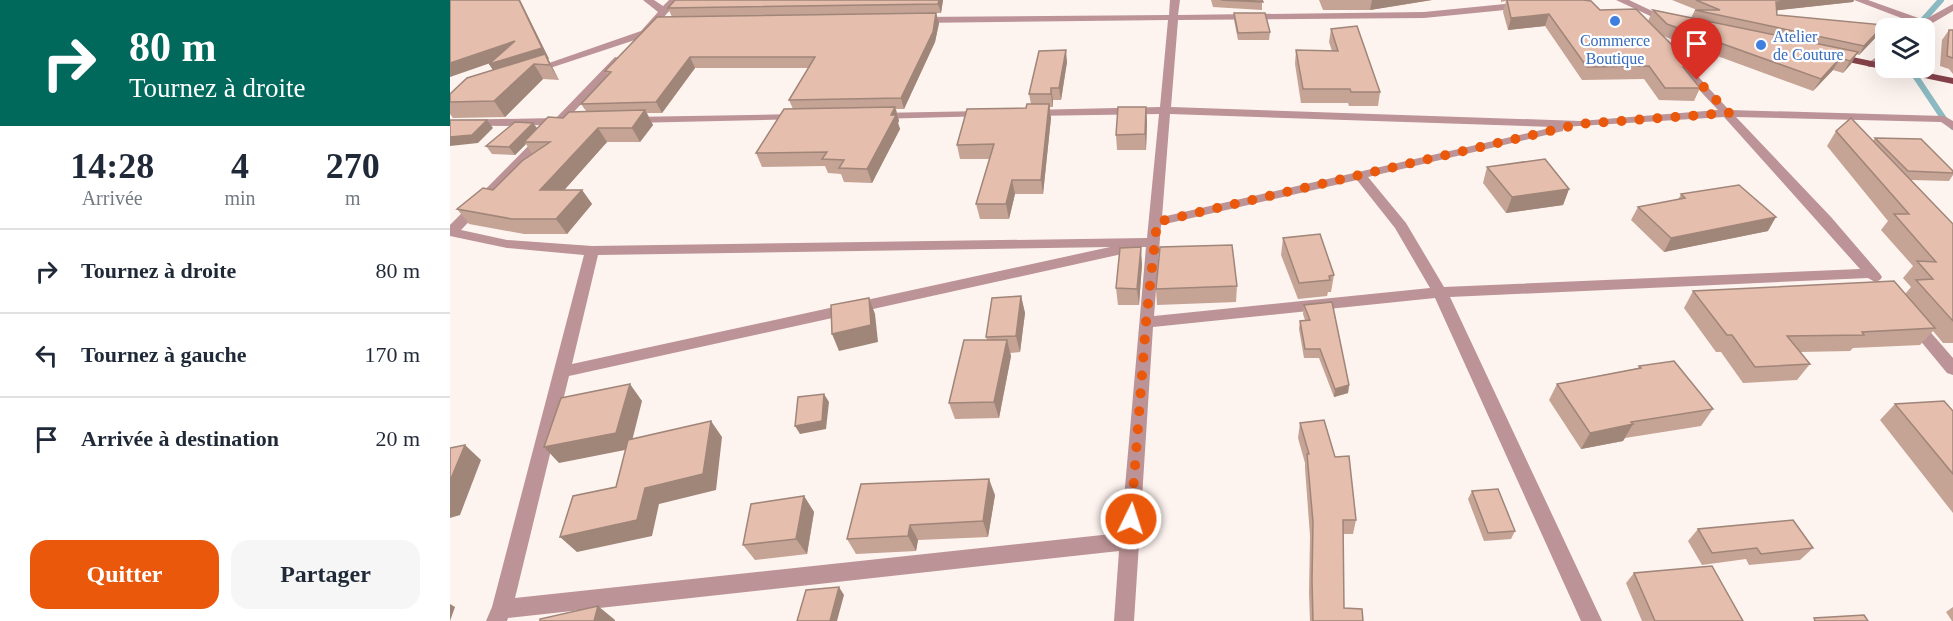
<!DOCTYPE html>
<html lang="fr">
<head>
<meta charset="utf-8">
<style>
  body { margin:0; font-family:Georgia,serif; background:#f6f6f7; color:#1f2937; height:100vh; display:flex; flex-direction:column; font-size:22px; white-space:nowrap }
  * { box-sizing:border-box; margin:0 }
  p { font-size:20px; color:#747a83 }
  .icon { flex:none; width:33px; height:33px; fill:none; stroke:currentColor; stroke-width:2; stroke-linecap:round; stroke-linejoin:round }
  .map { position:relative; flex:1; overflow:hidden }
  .panel { display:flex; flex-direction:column; background:#fff; width:450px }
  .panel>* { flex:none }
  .banner { background:#00695c; color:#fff; overflow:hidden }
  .controls { position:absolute; left:1425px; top:18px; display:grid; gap:12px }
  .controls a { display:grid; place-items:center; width:60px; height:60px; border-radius:12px; background:#fff; box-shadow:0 6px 24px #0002; font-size:30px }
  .pin { position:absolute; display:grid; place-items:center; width:51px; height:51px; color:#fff; margin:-62px -26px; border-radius:50% 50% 50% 0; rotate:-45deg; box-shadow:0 0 6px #0007 }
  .pin .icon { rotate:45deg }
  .me { position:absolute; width:66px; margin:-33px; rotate:4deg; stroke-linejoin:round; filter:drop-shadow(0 0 4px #0008) }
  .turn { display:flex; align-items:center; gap:21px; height:126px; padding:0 30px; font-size:27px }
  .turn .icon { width:78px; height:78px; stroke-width:2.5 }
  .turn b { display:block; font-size:42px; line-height:51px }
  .eta { display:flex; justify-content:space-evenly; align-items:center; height:102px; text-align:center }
  .eta b { font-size:36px; font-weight:700; line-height:42px }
  .primary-button { display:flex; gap:12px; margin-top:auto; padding:12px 30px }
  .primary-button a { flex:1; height:69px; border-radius:18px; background:#ea580c; color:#fff; font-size:24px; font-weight:700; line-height:69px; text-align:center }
  .primary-button a+a { background:#f6f6f7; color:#1f2937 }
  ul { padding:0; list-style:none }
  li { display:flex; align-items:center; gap:18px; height:84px; padding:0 30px; border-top:2px solid #e0e1e3 }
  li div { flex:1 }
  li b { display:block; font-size:22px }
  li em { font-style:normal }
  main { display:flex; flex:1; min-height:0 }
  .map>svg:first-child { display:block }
</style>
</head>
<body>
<main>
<section class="panel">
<div class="banner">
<div class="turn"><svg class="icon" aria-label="right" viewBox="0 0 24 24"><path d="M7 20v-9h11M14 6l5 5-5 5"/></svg><div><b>80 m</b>Tournez à droite</div></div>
</div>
<div class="eta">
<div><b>14:28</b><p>Arrivée</p></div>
<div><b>4</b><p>min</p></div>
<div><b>270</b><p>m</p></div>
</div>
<ul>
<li><svg class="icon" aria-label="right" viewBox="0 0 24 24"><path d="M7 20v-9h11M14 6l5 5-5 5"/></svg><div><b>Tournez à droite</b></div><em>80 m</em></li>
<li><svg class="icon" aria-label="left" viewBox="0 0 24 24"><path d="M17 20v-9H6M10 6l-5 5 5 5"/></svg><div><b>Tournez à gauche</b></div><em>170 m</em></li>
<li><svg class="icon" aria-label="arrive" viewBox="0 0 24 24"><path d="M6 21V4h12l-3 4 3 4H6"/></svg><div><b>Arrivée à destination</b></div><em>20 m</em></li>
</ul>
<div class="primary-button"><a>Quitter</a><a>Partager</a></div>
</section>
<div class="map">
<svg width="1503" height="621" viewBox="0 0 1503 621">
  <rect width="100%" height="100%" fill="#fdf3ef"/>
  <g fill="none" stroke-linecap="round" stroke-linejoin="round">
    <g stroke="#8bbac2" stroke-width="6">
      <polyline points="1466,28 1491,0"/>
      <polyline points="1460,68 1494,119 1503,127"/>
    </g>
    <g fill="#bc9396" fill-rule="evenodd">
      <polygon points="193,0 204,0 213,6 219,0 229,0 197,36 85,73 77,73 76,71 191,31 208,12"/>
      <path d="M720 0H730L728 15 974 12 1075 2 1080 5 1075 8 974 18 728 20 721 107 1130 121 1268 110 1221 60V56H1229L1279 110 1494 116 1503 121V130L1491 122 1286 117 1381 217 1430 274 1432 277 1430 280 1425 282 1418 278 1000 297 1152 621H1131L985 298 703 327 684 621H664L669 551 58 618 57 621H36L42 607 134 255 57 248 0 236V225L99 125 0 126V120L106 118 165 57 174 59 117 119 116 123 112 124 11 230 57 240 142 246 697 238 709 114 580 116 574 113 580 110 710 107 718 20 467 23 462 20 467 17 719 15ZM720 114 1104 127 712 217ZM1274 117 1410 269 994 287 956 223 918 177 1113 131V127ZM907 180 945 228 980 288 704 316 711 225ZM660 247 122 364 148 255ZM678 247H696L671 533 65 598 119 376 672 254 677 252Z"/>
      <polygon points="1166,0 1179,0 1217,18 1209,20"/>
      <polygon points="1404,0 1418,0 1474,20 1503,4 1503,11 1474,28 1463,28 1467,24"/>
      <polygon points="1436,50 1436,59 1426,67 1418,67 1418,63"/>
      <polygon points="535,111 539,112 539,116 427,119 421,116 427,113"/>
      <polygon points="349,114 353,115 353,119 181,123 175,120 181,117"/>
      <polygon points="1464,318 1469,319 1503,358 1503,375 1497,373 1459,327 1456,323 1459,319"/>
    </g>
    <polygon fill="#85414a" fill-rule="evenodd" points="1383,53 1436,64 1436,68 1453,68 1503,78 1503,84 1379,58 1379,54"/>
  </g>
  <g fill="#c5a395">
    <polygon points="0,0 70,0 99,59 98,59 109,80 93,79 55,117 3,118 0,114 0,94 43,70 39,64 41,63"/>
    <polygon points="225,0 493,0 491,13 222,17 218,8"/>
    <polygon points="761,0 812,0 812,10 763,7"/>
    <polygon points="869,0 982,0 920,10 873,10"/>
    <polygon points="1051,0 1133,0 1150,10 1198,21 1203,10 1241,18 1245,10 1247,10 1222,0 1404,0 1403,2 1327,10 1327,15 1434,25 1429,34 1409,55 1406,54 1401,64 1393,73 1383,70 1363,91 1213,36 1240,67 1238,73 1250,88 1244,101 1209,100 1194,79 1132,80 1095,26 1058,30 1053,12 1056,1 1051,2"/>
    <polygon points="486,13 489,23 485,42 454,109 446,109 449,121 448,123 450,129 422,183 394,182 391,174 378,173 375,166 312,167 306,153 343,109 339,100 359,68 245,68 212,113 197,113 203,125 190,142 157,142 114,190 132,190 142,204 117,234 74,234 19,224 7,209 43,190 82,154 76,144 65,155 42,154 36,146 83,123 87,128 113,118 136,111 131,104 158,75 155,71"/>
    <polygon points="784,13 820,32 819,40 788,40 784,20"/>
    <polygon points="881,29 930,92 928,106 899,106 898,103 851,103 845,64 846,50 882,51 879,42"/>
    <polygon points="1499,30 1503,30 1503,74 1499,69 1490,66 1492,40"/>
    <polygon points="617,62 611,100 603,100 603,107 600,107 601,118 593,194 565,194 559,219 530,219 526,204 539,159 510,159 507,145 576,108 581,104 579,94"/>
    <polygon points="696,107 697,123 696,150 667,150 666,135"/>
    <polygon points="1386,131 1423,141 1425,138 1503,171 1503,175 1499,181 1461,180 1503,224 1503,343 1493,343 1483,331 1470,345 1403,348 1400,351 1350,352 1360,364 1347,380 1293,383 1271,352 1266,352 1234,308 1243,291 1455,294 1461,287 1453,278 1463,266 1431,230 1438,221 1377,146"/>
    <polygon points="1037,167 1119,189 1113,205 1056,213 1033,183"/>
    <polygon points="1231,194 1318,231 1214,252 1181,220 1188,207 1228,200"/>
    <polygon points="833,238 884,275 881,292 878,292 877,296 848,299 831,255"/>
    <polygon points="692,264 689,305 668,305 666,288"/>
    <polygon points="787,286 786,302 707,305 706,289"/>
    <polygon points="571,296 575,313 570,352 560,353 561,356 549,418 505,419 499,403 537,340 536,337"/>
    <polygon points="854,305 899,385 898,393 884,397 869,358 854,358 849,329 850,321 855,320 853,314"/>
    <polygon points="1189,366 1263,409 1251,426 1175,438 1173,441 1131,449 1099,400 1107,384 1188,368"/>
    <polygon points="1445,404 1503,411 1503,513 1430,420"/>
    <polygon points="850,423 906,520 903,534 893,534 894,608 913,621 860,621 859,593 860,536 855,468 855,463 848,438"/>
    <polygon points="1022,491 1065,531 1061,539 1034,541 1018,499"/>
    <polygon points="545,495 538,537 468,540 466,551 406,554 397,539"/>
    <polygon points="354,496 364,512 357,554 305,560 293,545"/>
    <polygon points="1248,529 1363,548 1350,560 1299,565 1296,559 1252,565 1238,541"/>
    <polygon points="1184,573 1293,621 1192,621 1176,583"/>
    <polygon points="1503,607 1503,621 1502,621 1496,612"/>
  </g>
  <g fill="#a08579">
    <polygon points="69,0 70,0 99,59 98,59 109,80 100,65 84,64 93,79 55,117 44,101 47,76 39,64 92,48"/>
    <polygon points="489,0 493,0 491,13 488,4"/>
    <polygon points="922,0 982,0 920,10"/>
    <polygon points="1348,0 1404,0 1403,2 1322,11 1326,2"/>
    <polygon points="486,13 489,23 485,42 454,109 451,98"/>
    <polygon points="1099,14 1095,26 1058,30 1061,18"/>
    <polygon points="1434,25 1429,34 1409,55 1414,46"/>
    <polygon points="65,41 72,52 0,77 0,63"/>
    <polygon points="616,50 617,62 611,100 609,88"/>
    <polygon points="1408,52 1401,64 1393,73 1400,61"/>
    <polygon points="240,57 245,68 212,113 206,102"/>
    <polygon points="1390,58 1383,70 1363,91 1371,79"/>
    <polygon points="601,88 603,100 603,107 601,94"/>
    <polygon points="599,104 601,118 593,194 591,180"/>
    <polygon points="445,107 449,121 448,123 450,129 422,183 417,169"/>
    <polygon points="696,107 697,123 696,150 695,134"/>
    <polygon points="195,110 203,125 190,142 182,128"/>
    <polygon points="37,120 43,128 28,143 0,146 0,137"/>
    <polygon points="83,123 89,131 74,142 76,144 65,155 59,147"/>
    <polygon points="148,128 157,142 101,205 90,190"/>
    <polygon points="562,180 565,194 559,219 556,204"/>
    <polygon points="1119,189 1113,205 1056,213 1062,197"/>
    <polygon points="132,190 142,204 117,234 106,219"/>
    <polygon points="1326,217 1318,231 1214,252 1221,238"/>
    <polygon points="691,247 692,264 689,305 687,289"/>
    <polygon points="571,296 575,313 570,352 566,336"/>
    <polygon points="419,298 425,314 428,342 389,351 382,334"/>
    <polygon points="557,340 561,356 549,418 544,402"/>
    <polygon points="180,384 192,401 180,449 109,463 94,447"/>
    <polygon points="899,385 898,393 884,397 885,389"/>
    <polygon points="374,394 379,402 376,429 350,434 345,426"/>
    <polygon points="261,421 272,437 266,490 209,504 202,536 127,552 110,537"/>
    <polygon points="1183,424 1173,441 1131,449 1140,433"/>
    <polygon points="15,445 31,460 10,515 0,518 0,481"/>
    <polygon points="539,479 545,495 538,537 533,521"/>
    <polygon points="354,496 364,512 357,554 346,539"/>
    <polygon points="460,525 468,540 466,551 458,536"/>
    <polygon points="389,587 394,595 387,621 380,621"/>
    <polygon points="0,604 5,607 0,621"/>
    <polygon points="148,606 165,620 165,621 144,621"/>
  </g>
  <g fill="#e5bead" stroke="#a08579" stroke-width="1.5">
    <polygon points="0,0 69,0 92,48 39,64 65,41 0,63"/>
    <polygon points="225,0 489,0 488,4 218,8"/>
    <polygon points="771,0 812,0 813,2"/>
    <polygon points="1057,0 1133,0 1141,1 1150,10 1186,9 1222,45 1240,67 1233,67 1250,88 1215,88 1199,66 1137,67 1099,14 1061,18"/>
    <polygon points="1246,0 1348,0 1326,2 1327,15 1434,25 1414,46 1245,10 1270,10"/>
    <polygon points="1203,10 1408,52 1400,61 1390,58 1371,79 1217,24"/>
    <polygon points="486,13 483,32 451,98 339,100 365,57 240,57 206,102 131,104 161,72 155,71 207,17"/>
    <polygon points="784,13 815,13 820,32 788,33"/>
    <polygon points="907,26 930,92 901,92 900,89 853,89 846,50 888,51 881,29"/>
    <polygon points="1499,30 1503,30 1503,58 1497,56"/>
    <polygon points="616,50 609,88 601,88 601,94 579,94 589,51"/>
    <polygon points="95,54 100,65 84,64 44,101 0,102 0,94 17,78"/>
    <polygon points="577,104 599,104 591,180 562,180 556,204 526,204 544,144 507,145 517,109 576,108"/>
    <polygon points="445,107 441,115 446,115 417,169 389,168 394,160 372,159 377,152 306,153 334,109"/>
    <polygon points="668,107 696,107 695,134 666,135"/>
    <polygon points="195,110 182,128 148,128 90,190 132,190 106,219 62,219 7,209 33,188 43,190 72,161 100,142 74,142 98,117 113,118 119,112"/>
    <polygon points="1401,118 1503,224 1503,321 1466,280 1483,279 1467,261 1486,262 1444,214 1459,214 1386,131"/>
    <polygon points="0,120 37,120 22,135 0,137"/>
    <polygon points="65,122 83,123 59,147 36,146"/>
    <polygon points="1425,138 1471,139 1503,171 1503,173 1458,171"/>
    <polygon points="1095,159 1119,189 1062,197 1037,167"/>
    <polygon points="1289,185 1326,217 1221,238 1188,207 1235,198 1231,194"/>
    <polygon points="870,234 884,275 879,276 880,280 849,283 833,238"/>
    <polygon points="782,245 787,286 706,289 710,247"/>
    <polygon points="691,247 687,289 666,288 670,248"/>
    <polygon points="1444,281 1485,328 1412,332 1414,335 1337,336 1360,364 1305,367 1282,335 1277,335 1243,291"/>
    <polygon points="571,296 566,336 536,337 542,298"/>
    <polygon points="419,298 421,325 382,334 381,305"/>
    <polygon points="882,302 899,385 885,389 870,349 855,349 850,321 860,320 854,305"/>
    <polygon points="514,340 557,340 544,402 499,403"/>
    <polygon points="1224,361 1263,409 1181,422 1183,424 1140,433 1107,384 1191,368 1189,366"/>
    <polygon points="180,384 166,433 94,447 111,398"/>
    <polygon points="374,394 372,421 345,426 348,397"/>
    <polygon points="1494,401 1503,411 1503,474 1445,404"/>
    <polygon points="874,420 885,457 899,456 906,520 893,520 894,608 912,609 913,621 863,621 862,580 863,522 857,454 859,454 850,423"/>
    <polygon points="261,421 253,474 195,488 187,520 110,537 123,496 166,487 178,440"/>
    <polygon points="15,445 0,481 0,448"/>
    <polygon points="539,479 533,521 460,525 458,536 397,539 411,484"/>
    <polygon points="1048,489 1065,531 1038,533 1022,491"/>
    <polygon points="354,496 346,539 293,545 301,504"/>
    <polygon points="1343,520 1363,548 1311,554 1307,548 1262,553 1248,529"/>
    <polygon points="1262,566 1293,621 1205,621 1184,573"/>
    <polygon points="389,587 380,621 347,621 356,590"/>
    <polygon points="148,606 144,621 90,621 90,619"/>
    <polygon points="1414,615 1418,621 1365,621 1364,618"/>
  </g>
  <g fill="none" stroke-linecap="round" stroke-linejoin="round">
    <polyline stroke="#ea580c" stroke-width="10" stroke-dasharray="0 18" points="681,519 696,322 707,222 1130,124 1279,113 1247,80"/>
  </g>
  <g fill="#3f7fe0" stroke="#fff" stroke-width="2">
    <circle cx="1165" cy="21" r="6"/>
    <circle cx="1311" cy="45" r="6"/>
  </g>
  <g text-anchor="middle" stroke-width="4.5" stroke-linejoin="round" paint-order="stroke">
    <g font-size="16" fill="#366cbe" stroke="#fff" text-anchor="start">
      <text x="1323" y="42">Atelier<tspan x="1323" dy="18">de Couture</tspan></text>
      <text x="1165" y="46" text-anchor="middle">Commerce<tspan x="1165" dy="18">Boutique</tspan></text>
    </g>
  </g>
</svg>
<div class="controls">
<a><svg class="icon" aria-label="layers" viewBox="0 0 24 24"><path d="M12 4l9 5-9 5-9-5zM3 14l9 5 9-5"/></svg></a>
</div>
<div class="pin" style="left:1247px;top:80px;background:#d93025"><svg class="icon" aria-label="arrive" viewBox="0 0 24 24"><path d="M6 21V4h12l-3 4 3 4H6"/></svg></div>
<svg class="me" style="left:681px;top:519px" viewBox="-20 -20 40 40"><circle r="17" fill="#ea580c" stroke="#fff" stroke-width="3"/><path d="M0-11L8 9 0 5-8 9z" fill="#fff"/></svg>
</div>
</main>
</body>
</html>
